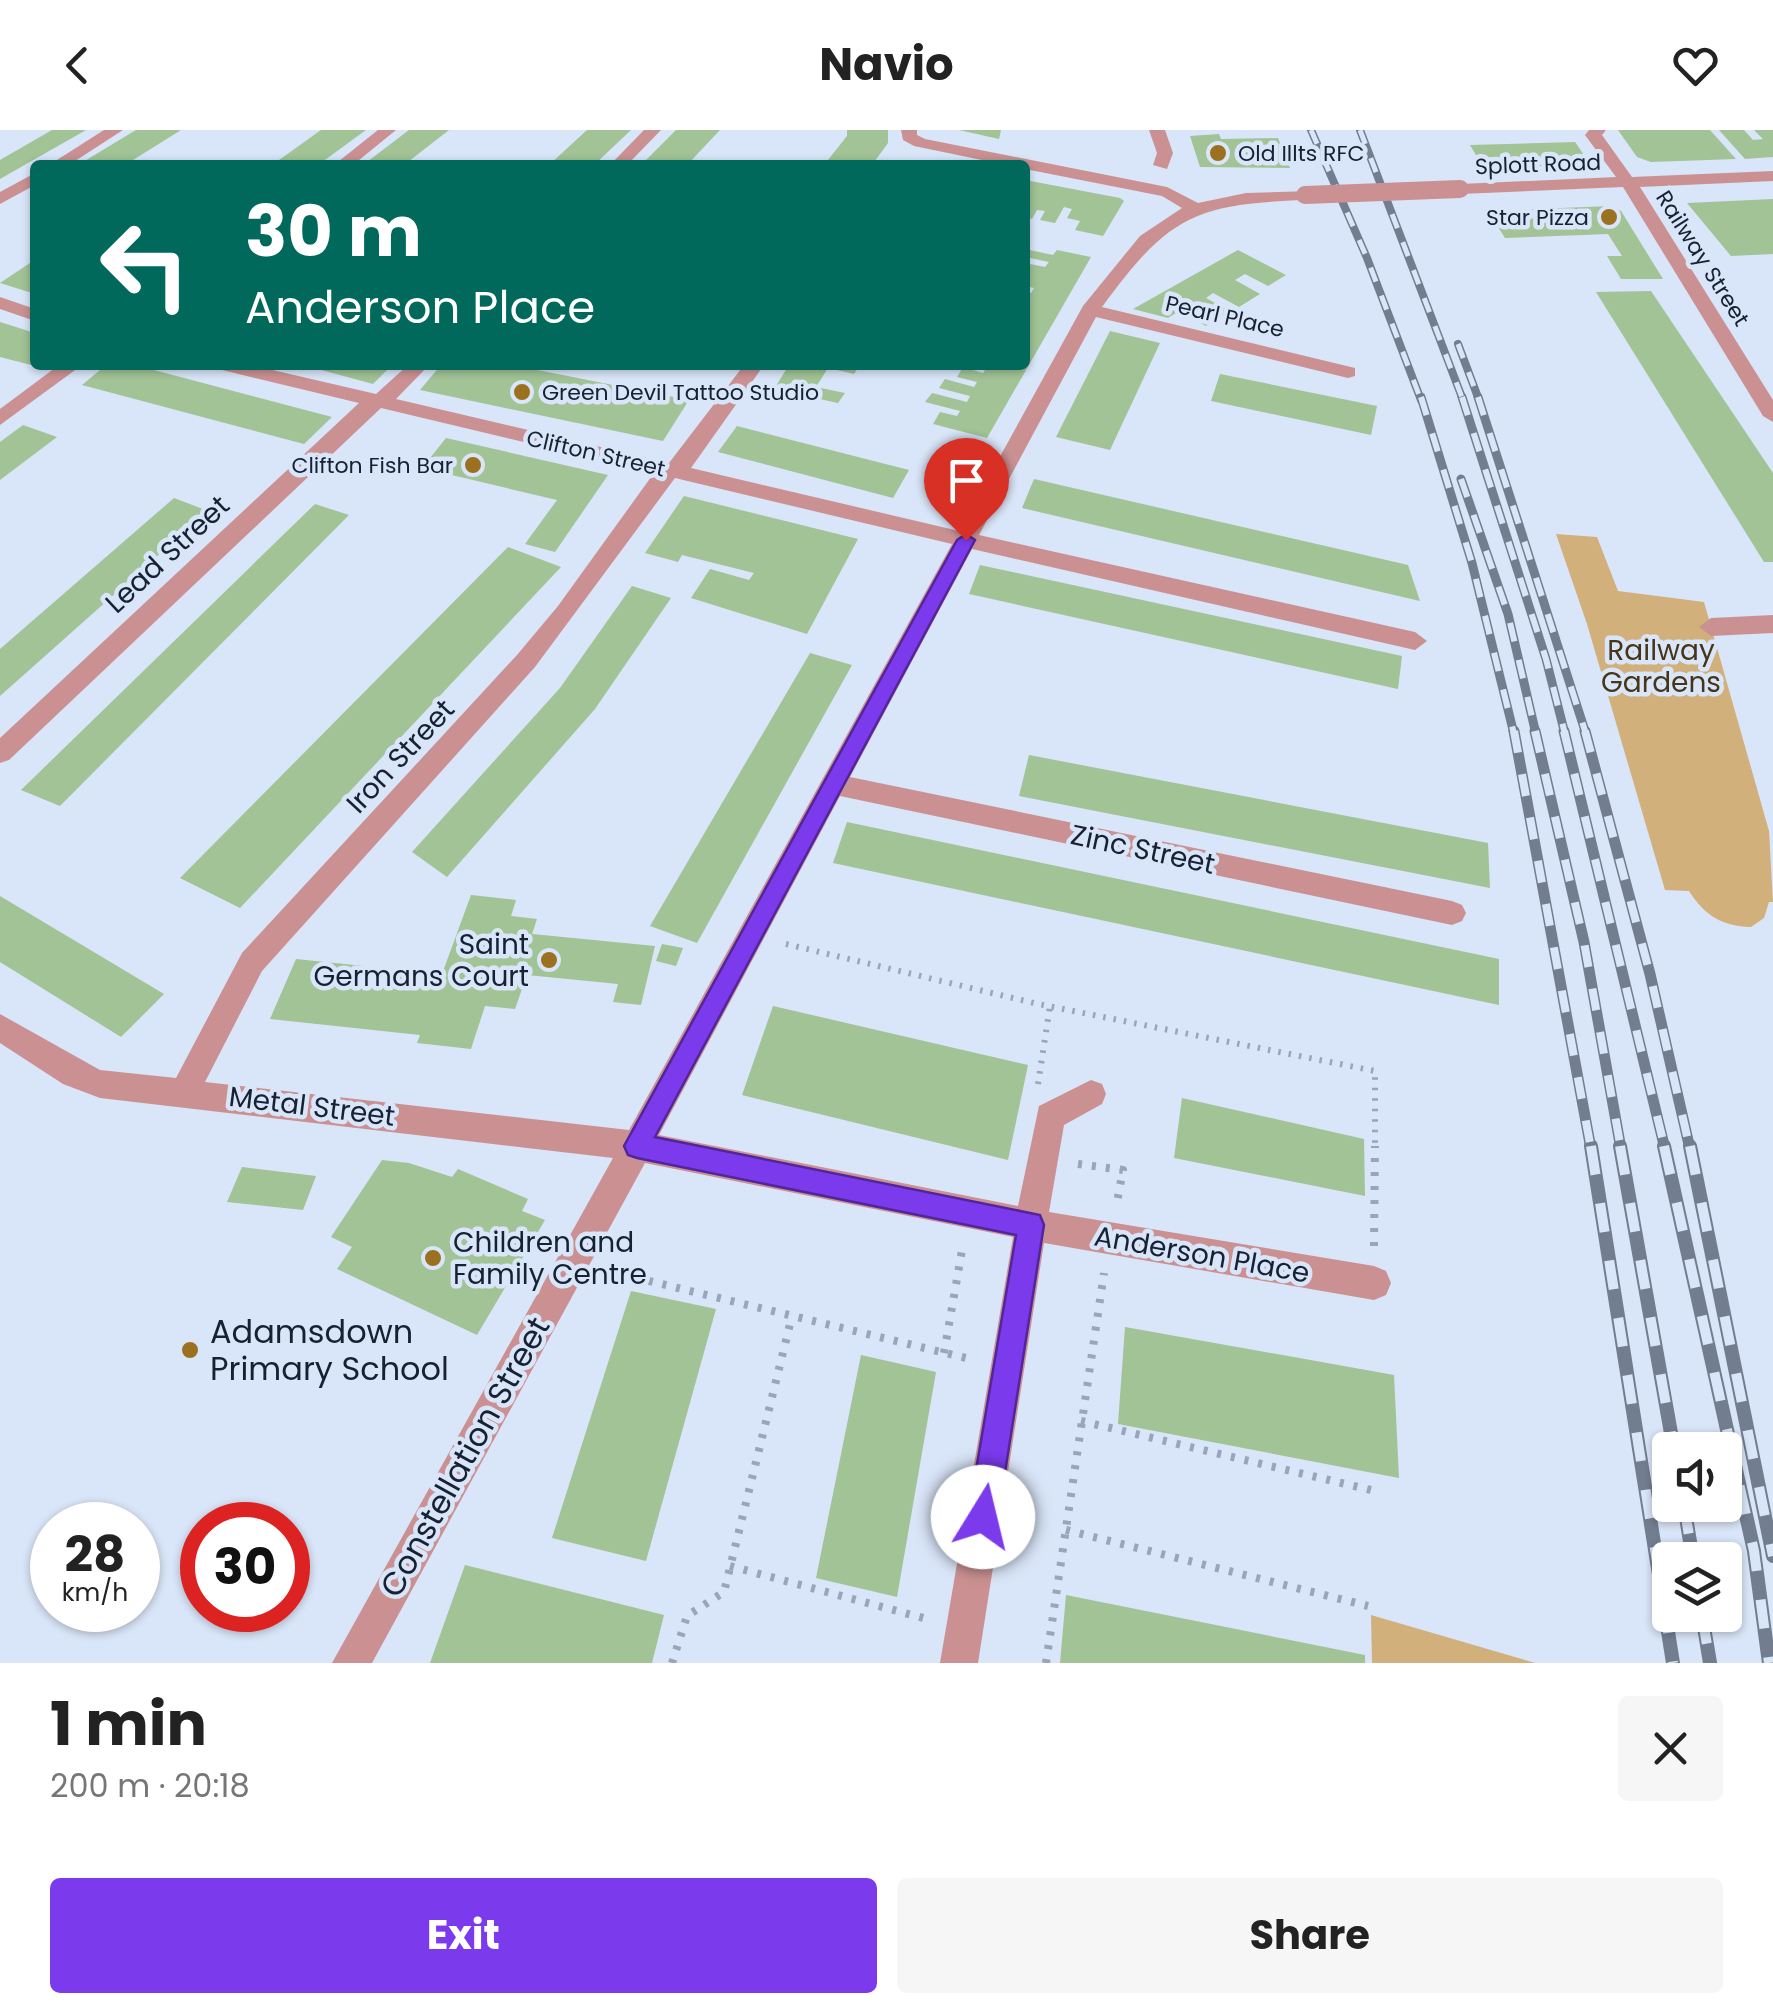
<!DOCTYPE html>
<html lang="en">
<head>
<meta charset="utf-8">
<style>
  body { margin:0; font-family:Poppins,sans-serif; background:#f6f6f6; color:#222; height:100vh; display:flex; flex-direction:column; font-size:38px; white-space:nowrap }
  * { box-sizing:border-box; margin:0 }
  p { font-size:32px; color:#767676 }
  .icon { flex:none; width:55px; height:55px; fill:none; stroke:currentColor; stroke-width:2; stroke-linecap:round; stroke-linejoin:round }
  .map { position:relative; height:1533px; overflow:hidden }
  .sheet { display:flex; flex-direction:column; background:#fff; flex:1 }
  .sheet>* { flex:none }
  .guide { position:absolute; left:30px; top:30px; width:1000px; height:210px; border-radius:10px; box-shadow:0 2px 8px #0004; background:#00695c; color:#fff; overflow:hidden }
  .buttons { position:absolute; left:1652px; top:1302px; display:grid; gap:20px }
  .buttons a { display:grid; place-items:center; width:90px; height:90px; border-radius:10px; background:#fff; box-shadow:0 2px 8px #0004; font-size:50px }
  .speed { position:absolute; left:30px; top:1372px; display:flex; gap:20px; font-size:50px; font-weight:700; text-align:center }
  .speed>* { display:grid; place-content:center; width:130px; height:130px; border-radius:50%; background:#fff; box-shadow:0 2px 8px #0004; line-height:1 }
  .speed small { font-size:25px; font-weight:400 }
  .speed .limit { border:15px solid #d22; background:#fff; color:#111 }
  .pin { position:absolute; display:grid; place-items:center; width:85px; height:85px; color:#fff; margin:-102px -42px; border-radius:50% 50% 50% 0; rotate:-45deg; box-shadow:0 0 10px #0007 }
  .pin .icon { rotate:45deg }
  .me { position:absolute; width:110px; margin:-55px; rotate:9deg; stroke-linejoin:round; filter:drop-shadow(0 0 8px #0008) }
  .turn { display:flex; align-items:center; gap:35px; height:210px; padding:0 50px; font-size:45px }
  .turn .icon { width:130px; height:130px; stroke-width:2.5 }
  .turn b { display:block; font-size:70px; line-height:85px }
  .round { display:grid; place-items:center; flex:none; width:105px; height:105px; border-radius:10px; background:#f6f6f6 }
  .overview { display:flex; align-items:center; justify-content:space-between; height:170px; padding:0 50px }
  h1 { font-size:60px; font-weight:700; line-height:75px }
  .action { display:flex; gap:20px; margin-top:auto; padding:20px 50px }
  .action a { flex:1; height:115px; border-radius:10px; background:#7c3aed; color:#fff; font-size:40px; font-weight:700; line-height:115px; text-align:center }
  .action a+a { background:#f6f6f6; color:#222 }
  header { display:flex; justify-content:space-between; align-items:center; height:130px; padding:0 50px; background:#fff; font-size:45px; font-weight:700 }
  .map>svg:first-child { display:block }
</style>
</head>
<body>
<header><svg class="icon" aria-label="back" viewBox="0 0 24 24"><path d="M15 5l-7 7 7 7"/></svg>Navio<svg class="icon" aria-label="heart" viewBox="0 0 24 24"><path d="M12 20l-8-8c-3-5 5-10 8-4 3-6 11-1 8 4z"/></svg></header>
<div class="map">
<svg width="1773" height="1533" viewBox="0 0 1773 1533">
  <rect width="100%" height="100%" fill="#d9e5f8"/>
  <g fill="#d2b07c">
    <path d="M1556 404 1597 407 1618 461 1704 472 1769 701 1773 772H1769L1764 788 1751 797C1722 796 1705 786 1689 761L1665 760 1587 494Z"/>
    <polygon points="1371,1485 1535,1533 1372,1533"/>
  </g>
  <g fill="#a1c396">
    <polygon points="52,0 86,0 0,49 0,30"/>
    <polygon points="136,0 181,0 125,35 78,35"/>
    <polygon points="321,0 366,0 318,35 272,35"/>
    <polygon points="409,0 449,0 404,35 363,35"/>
    <polygon points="587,0 631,0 594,35 549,35"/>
    <polygon points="676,0 720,0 687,35 641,35"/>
    <polygon points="847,0 888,0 888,13 872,35 824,35 847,6"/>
    <polygon points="959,0 1001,0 999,9"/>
    <polygon points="1618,0 1710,0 1736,29 1651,32 1637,27"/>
    <polygon points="1719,0 1744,0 1753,10 1763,9 1754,0 1773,0 1773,27 1745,29"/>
    <polygon points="1219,4 1221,9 1278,8 1290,38 1200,37 1190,6"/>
    <polygon points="1575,12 1591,35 1483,37 1470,15"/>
    <polygon points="1025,50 1120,68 1124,71 1103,106 1075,100 1080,91 1067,88 1072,79 1064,77 1055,93 1040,90 1045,81 1037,80 1032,89 1025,87"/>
    <polygon points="1773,69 1773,124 1731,126 1687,73"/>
    <polygon points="1611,76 1621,81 1663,149 1621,149 1607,126 1622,126 1608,104 1505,108 1488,81"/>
    <polygon points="1025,119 1053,125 1057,120 1091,127 987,308 933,294 940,282 957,286 960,281 925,272 932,263 967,272 970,266 939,258 945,249 974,257 977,252 957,247 963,237 983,243 988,235 1025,235 1025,161 1031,163 1034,158 1025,156 1025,133 1045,137 1049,132 1025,127"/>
    <polygon points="1238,120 1286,145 1268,156 1245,144 1235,150 1260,164 1239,177 1213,163 1206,168 1230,181 1206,196 1179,181 1168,188 1133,179"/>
    <polygon points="30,133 35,134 35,164 0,153"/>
    <polygon points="1651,161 1773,343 1773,432 1764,432 1596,162"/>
    <polygon points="0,192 35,203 35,236 0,227"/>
    <polygon points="1110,201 1160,213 1110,320 1056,307"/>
    <polygon points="106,235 135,235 332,287 304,314 82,255"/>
    <polygon points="303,235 392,235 373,254"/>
    <polygon points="441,235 512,235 689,270 663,311 420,260"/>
    <polygon points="789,235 860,235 854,244 828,238 816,257 845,263 838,273 774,259"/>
    <polygon points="1220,244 1377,276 1371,305 1211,271"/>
    <polygon points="23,295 57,307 0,350 0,312"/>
    <polygon points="737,296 909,340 893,368 718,322"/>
    <polygon points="446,308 608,345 555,422 525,414 557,370 422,338"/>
    <polygon points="1034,349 1408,435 1420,471 1022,378"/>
    <polygon points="684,366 858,409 807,504 691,468 710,439 749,450 754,443 682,425 678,432 645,423"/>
    <polygon points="174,368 208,381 0,566 0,519"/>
    <polygon points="315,374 349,385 60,676 21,660"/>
    <polygon points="508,417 561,437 240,778 180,748"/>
    <polygon points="980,435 1402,526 1398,559 969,464"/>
    <polygon points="632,456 671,468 595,579 447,747 412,722 560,558"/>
    <polygon points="810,523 852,535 697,813 650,796"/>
    <polygon points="1029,625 1488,713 1490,758 1019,666"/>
    <polygon points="847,692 1499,829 1499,875 833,733"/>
    <polygon points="471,765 516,770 511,786 537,789 532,804 655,816 641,875 613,872 618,854 527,845 515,879 485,876 471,919 417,913 420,905 270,889 296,829 442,844"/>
    <polygon points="0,766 164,864 121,907 0,832"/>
    <polygon points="662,814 683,818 676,836 656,831"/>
    <polygon points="773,876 1028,935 1008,1030 742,965"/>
    <polygon points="1182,968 1364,1009 1365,1066 1174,1028"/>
    <polygon points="382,1030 409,1033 452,1047 458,1039 528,1069 522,1081 545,1090 477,1205 337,1139 352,1117 331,1107"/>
    <polygon points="242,1037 316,1046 303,1080 227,1072"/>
    <polygon points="631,1161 716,1179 646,1431 552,1408"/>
    <polygon points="1125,1197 1394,1245 1399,1348 1118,1294"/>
    <polygon points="861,1225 936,1242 897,1467 816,1448"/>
    <polygon points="465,1435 664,1485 652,1533 430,1533"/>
    <polygon points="1066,1465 1365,1525 1365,1533 1060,1533"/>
  </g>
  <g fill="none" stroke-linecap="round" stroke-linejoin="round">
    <g stroke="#99a5b8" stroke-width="6" stroke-dasharray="2.5 8" stroke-linecap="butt">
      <polyline points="786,814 1038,874 1375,941 1375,1019"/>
      <polyline points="1038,954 1050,876"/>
    </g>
    <g stroke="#99a5b8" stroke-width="8" stroke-dasharray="4 10" stroke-linecap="butt">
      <polyline points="1078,1034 1123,1040 1117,1072"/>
      <polyline points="1374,1116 1375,1016"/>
      <polyline points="608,1141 970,1229"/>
      <polyline points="944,1223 962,1120"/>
      <polyline points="1081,1291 1371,1360"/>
      <polyline points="1066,1400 1368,1476"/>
      <polyline points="730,1436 927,1489"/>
      <polyline points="672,1533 687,1486 724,1462 792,1186"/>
      <polyline points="1046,1533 1104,1143"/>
    </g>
    <g fill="#cb9192" fill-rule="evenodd">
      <polygon points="104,0 123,0 69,35 49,35"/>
      <polygon points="378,0 396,0 353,35 334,35"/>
      <polygon points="644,0 661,0 627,35 610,35"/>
      <path d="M901 0H917V5L925 9 1167 57 1198 73 1246 63 1311 61V69L1305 70C1193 74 1168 87 1102 177L1355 238V246L1348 248 1096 187 979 405 1415 502 1427 511 1415 520 972 419 850 647 1452 771 1462 775 1466 783 1462 791 1452 795 840 666 659 1005 1018 1076 1039 976 1091 950 1102 954 1106 964 1102 974 1064 995 1049 1082 1374 1136 1386 1141 1391 1153 1386 1165 1374 1170 1044 1113 978 1533H940L1013 1107 645 1033 372 1533H332L613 1028 100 968 63 954 0 913V884L100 940 176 948 242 823 517 525 558 476 654 343 381 278 9 630 0 633V608L359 273 218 239 215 235H251L376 264 408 235H429L396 269 669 333 744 235H764L691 338 959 401 1083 176 1140 106 1182 78 1162 66 1025 39V35H1006L914 16 903 10ZM675 348 952 414 629 1000 205 952 262 841 535 537Z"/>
      <polygon points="1149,0 1165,0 1173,23 1167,39 1153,35 1157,23"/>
      <polygon points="1606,0 1602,5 1632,47 1773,41 1773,51 1640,57 1773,270 1773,292 1763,286 1623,57 1460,64 1451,59 1460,54 1616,47 1585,5 1589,0"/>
      <polygon points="35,43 35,55 0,74 0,62"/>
      <polygon points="0,167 35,179 35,191 0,179"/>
      <polygon points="59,235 82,235 0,295 0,279"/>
      <polygon points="1773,485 1773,503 1711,506 1699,497 1711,488"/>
    </g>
    <g stroke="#727e90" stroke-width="8">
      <g id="rail-far3">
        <polyline points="1311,0 1367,128 1421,270"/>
        <polyline points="1360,0 1463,270"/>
        <polyline points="1458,214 1479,270"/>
      </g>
    </g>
    <g stroke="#727e90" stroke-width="9">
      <g id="rail-far2">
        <polyline points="1421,267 1472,433 1514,604"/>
        <polyline points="1462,267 1546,529 1565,604"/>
        <polyline points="1478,267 1586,604"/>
        <polyline points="1461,349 1508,484 1536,604"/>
      </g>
    </g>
    <g stroke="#727e90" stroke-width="11">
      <g id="rail-far1">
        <polyline points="1514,601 1591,1019"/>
        <polyline points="1535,601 1584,812 1621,1019"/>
        <polyline points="1564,601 1665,1019"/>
        <polyline points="1585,601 1650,844 1690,1019"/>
      </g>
    </g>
    <g stroke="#727e90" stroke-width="14">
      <g id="rail">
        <polyline points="1591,1016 1673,1533"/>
        <polyline points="1620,1016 1674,1320"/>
        <polyline points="1664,1016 1754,1421 1769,1533"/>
        <polyline points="1690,1016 1773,1426"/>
        <polyline points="1684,1375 1693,1430"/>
        <polyline points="1702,1485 1710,1533"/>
      </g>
    </g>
    <use href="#rail-far3" stroke="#d9e5f8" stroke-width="5" stroke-dasharray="15" stroke-linecap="butt"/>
    <use href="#rail-far2" stroke="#d9e5f8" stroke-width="6" stroke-dasharray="19" stroke-linecap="butt"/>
    <use href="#rail-far1" stroke="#d9e5f8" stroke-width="8" stroke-dasharray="22" stroke-linecap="butt"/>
    <use href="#rail" stroke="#d9e5f8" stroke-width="10" stroke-dasharray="29" stroke-linecap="butt"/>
    <polyline stroke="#cb9192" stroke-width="18" points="1305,65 1460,59"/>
  </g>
  <polygon fill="#7c3aed" stroke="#51269a" stroke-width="2.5" points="966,404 975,410 655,1007 1040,1085 1044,1095 998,1387 994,1398 983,1402 973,1398 968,1387 1016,1105 637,1028 628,1025 624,1016 957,410"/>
  <g fill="#9b701e" stroke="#d9e5f8" stroke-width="4">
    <circle cx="1218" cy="23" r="10"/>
    <circle cx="1609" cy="87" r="10"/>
    <circle cx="522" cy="262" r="10"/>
    <circle cx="473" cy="335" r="10"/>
    <circle cx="549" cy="830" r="10"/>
    <circle cx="433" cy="1128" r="10"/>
    <circle cx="190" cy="1220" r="10"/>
  </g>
  <g text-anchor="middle" stroke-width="9" stroke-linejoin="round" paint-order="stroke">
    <g font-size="22" fill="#162233" stroke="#d9e5f8" text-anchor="start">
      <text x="1238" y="31">Old Illts RFC</text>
      <text x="1589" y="95" text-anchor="end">Star Pizza</text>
      <text x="542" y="270">Green Devil Tattoo Studio</text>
      <text x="453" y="343" text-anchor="end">Clifton Fish Bar</text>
    </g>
    <g font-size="22" fill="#162233" stroke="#d9e5f8">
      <text transform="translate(1538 34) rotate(-2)" y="8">Splott Road</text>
      <text transform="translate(1703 128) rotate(58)" y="8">Railway Street</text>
      <text transform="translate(1225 186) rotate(13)" y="8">Pearl Place</text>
      <text transform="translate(596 323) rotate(13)" y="8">Clifton Street</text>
    </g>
    <g font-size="28" fill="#162233" stroke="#d9e5f8">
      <text transform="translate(167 424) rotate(-43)" y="10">Lead Street</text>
      <text transform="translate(400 626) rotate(-47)" y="10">Iron Street</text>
      <text transform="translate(1143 719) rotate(12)" y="10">Zinc Street</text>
      <text transform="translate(312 976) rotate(7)" y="10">Metal Street</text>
      <text transform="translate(1202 1124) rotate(10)" y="10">Anderson Place</text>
    </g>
    <g font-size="28" fill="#463518" stroke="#d9e5f8">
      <text x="1661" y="530">Railway<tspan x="1661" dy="32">Gardens</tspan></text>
    </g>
    <g font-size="28" fill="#162233" stroke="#d9e5f8" text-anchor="end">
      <text x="529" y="824">Saint<tspan x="529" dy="32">Germans Court</tspan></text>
      <text x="453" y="1122" text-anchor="start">Children and<tspan x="453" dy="32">Family Centre</tspan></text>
    </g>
    <g font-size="32" fill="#162233" stroke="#d9e5f8" text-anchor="start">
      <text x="210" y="1213">Adamsdown<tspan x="210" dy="37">Primary School</tspan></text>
    </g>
    <g font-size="32" fill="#162233" stroke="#d9e5f8">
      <text transform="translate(465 1327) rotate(-61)" y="11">Constellation Street</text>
    </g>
  </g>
</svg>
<div class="buttons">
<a><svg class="icon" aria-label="sound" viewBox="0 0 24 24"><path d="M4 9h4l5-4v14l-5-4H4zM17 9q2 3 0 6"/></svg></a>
<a><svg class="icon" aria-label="layers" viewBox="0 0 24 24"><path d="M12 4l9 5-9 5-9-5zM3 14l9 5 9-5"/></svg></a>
</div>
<div class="speed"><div>28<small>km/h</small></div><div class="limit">30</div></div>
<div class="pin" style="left:966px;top:410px;background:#d93025"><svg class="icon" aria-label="arrive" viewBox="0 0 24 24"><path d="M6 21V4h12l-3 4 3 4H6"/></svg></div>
<svg class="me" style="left:983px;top:1387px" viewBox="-20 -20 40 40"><circle r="19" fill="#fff"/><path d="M0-13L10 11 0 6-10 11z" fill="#7c3aed"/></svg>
<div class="guide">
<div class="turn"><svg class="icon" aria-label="left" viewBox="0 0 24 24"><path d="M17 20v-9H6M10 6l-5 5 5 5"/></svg><div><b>30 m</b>Anderson Place</div></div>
</div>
</div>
<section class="sheet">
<div class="overview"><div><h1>1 min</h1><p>200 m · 20:18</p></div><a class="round"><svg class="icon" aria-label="close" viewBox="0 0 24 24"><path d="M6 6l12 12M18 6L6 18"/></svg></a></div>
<div class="action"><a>Exit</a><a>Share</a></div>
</section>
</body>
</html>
